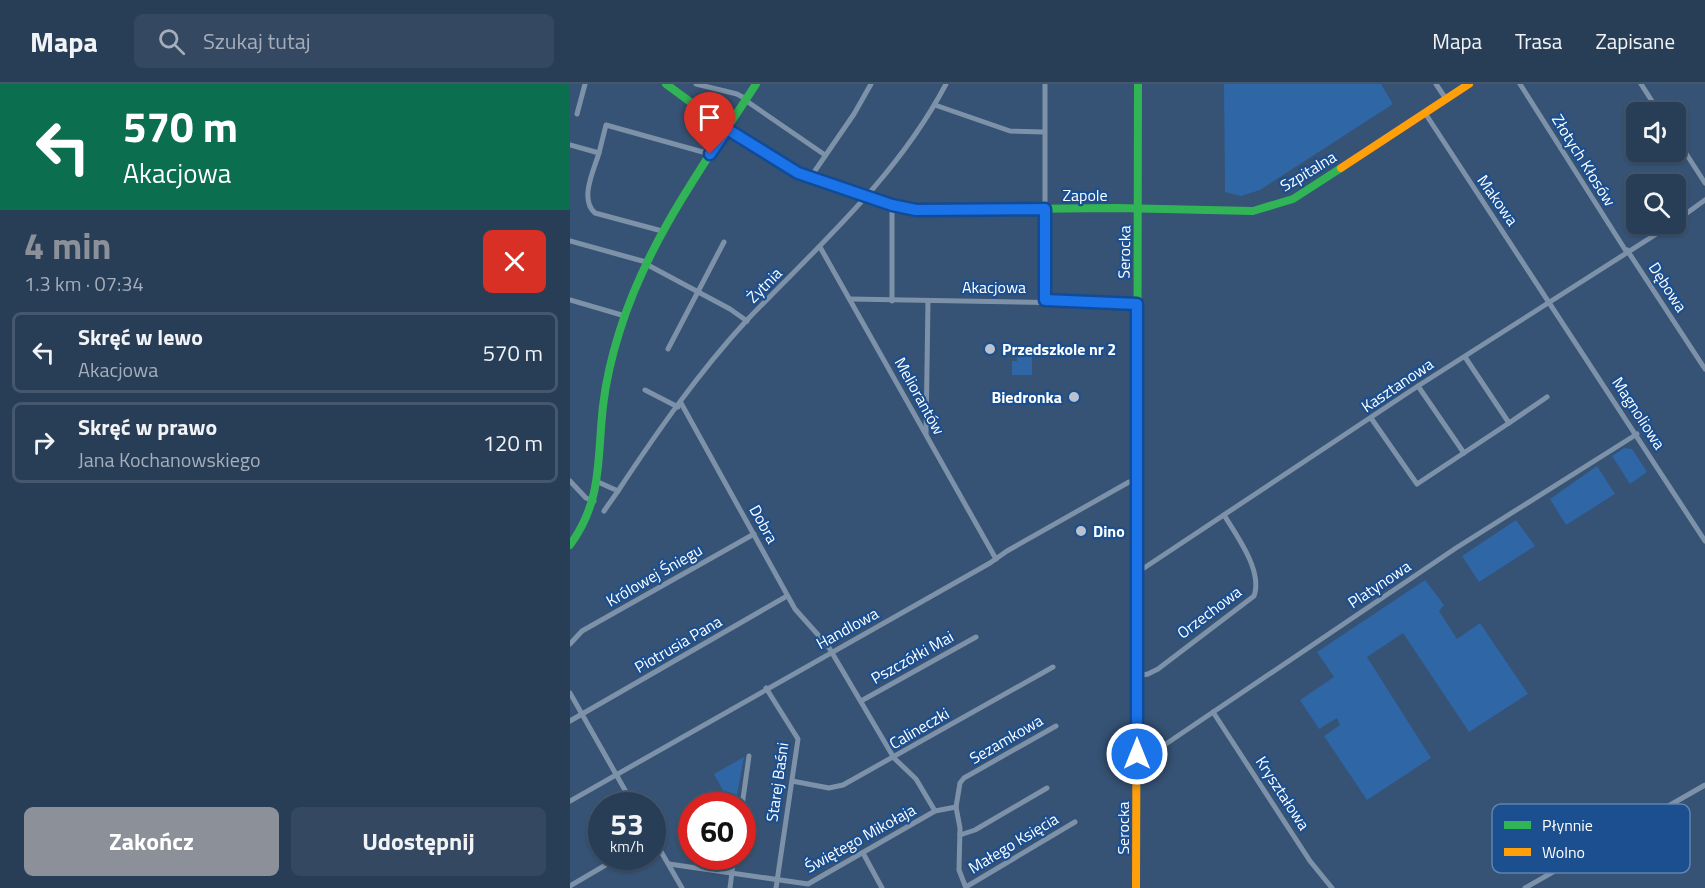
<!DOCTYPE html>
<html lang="pl">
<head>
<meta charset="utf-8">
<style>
  body { margin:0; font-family:"Titillium Web",sans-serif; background:#344961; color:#f1f3f6; height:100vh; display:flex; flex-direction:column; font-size:22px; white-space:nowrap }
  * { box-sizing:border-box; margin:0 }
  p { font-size:20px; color:#a5aeba }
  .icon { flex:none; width:33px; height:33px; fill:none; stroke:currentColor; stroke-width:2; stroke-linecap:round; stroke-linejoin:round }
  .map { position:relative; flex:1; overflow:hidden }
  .side { display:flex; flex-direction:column; background:#283e57; width:570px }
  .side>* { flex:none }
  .top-card { background:#0b6e4f; color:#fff; overflow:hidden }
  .buttons { position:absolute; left:1056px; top:18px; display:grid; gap:12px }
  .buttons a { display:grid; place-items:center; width:60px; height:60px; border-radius:9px; background:#283e57; box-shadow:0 2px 4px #0004,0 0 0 2px #44576d; font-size:30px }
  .speed { position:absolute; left:18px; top:708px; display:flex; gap:12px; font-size:30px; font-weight:700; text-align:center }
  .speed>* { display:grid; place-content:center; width:78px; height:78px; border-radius:50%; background:#283e57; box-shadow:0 2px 4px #0004,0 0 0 2px #44576d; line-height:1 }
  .speed small { font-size:15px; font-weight:400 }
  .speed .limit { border:9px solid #d22; background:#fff; color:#111 }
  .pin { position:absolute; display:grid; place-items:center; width:51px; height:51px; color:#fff; margin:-62px -26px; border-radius:50% 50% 50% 0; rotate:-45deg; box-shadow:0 0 6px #0007 }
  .pin .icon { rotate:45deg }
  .me { position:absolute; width:66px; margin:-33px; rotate:0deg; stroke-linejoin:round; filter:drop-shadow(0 0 4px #0008) }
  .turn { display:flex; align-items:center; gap:21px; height:126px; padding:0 24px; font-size:27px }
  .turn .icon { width:78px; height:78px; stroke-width:2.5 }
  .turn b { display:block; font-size:42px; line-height:51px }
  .round { display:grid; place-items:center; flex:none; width:63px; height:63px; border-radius:9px; background:#344961 }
  .head { display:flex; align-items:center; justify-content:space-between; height:102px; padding:0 24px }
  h1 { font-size:36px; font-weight:700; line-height:45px; color:#8c9099 }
  .cta { display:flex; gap:12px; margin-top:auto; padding:12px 24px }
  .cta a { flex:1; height:69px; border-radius:9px; background:#8c9099; color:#fff; font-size:24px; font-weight:700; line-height:69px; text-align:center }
  .cta a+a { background:#344961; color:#f1f3f6 }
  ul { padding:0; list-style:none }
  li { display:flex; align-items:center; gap:18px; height:81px; margin:0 12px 9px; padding:0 12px; border:3px solid #44576d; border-radius:9px }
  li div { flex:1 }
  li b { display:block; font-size:22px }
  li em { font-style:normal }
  header { display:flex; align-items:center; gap:36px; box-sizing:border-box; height:84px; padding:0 30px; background:#283e57; border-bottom:2px solid #44576d }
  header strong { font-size:28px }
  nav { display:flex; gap:33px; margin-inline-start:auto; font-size:21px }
  .search { width:420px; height:54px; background:#344961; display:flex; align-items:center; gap:15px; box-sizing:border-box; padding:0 21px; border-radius:9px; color:#a5aeba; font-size:22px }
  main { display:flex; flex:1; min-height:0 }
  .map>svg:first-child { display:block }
</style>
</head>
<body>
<header>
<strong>Mapa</strong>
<div class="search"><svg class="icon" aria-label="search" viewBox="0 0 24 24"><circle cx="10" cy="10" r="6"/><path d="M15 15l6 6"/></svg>Szukaj tutaj</div>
<nav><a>Mapa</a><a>Trasa</a><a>Zapisane</a></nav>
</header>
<main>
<section class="side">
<div class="top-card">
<div class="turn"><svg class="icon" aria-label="left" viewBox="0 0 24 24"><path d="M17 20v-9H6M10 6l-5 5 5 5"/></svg><div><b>570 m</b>Akacjowa</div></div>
</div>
<div class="head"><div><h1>4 min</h1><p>1.3 km · 07:34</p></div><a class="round" style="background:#d93025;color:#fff"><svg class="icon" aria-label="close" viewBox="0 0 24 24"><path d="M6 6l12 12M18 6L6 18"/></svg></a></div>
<ul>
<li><svg class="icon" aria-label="left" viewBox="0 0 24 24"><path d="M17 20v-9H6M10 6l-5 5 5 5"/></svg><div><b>Skręć w lewo</b><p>Akacjowa</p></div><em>570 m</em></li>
<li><svg class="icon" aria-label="right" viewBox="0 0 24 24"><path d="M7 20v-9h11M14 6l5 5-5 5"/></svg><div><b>Skręć w prawo</b><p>Jana Kochanowskiego</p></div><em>120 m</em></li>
</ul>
<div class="cta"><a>Zakończ</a><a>Udostępnij</a></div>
</section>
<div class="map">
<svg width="1135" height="804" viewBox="0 0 1135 804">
  <rect width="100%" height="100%" fill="#365274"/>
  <g fill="#2f66a5">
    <polygon points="654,0 811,0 823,20 690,106 671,112 655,108"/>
    <polygon points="448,262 462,262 462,291 442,291 442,277 447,277"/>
    <polygon points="1054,364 1062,365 1077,388 1060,400 1042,372"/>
    <polygon points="1027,382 1045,410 996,441 980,415"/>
    <polygon points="946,436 965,462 909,498 892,472"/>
    <polygon points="855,496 874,521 869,527 887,555 910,539 958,610 899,648 833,549 797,573 861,674 797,716 754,652 770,641 767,634 749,645 730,616 764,593 747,568"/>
    <polygon points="174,673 165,721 161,721 144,690"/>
  </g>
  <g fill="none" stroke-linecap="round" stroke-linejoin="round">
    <g stroke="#7d92a8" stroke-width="5">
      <polyline points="126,0 167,10 176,15"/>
      <polyline points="866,0 876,15"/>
      <polyline points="950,0 1056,167"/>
      <polyline points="1071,0 1089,28"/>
      <polyline points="175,16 255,71"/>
      <polyline points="365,21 440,47 474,48"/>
      <polyline points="855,29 1135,457"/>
      <polyline points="7,30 15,0"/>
      <polyline points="1106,54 1135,99"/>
      <path d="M0 61 29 69C24 86 9 115 25 129L92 147"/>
      <polyline points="29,69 36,41 140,70"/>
      <polyline points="240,94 284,30 301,0"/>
      <polyline points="1106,137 1135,116"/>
      <polyline points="0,157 76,178"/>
      <polyline points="250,163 426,475"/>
      <polyline points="1057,166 1135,285"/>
      <polyline points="76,180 160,225 177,237"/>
      <polyline points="280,215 567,220"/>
      <polyline points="0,216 55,232"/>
      <polyline points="475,216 475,0"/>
      <polyline points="322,217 322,121"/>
      <polyline points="98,265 154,158"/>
      <polyline points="895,273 939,339 977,313"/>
      <polyline points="848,302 894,369"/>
      <polyline points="75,306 108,323"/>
      <polyline points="111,319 225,525 258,562 324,674 346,695 365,727"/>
      <polyline points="801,334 847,400 939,339"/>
      <polyline points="356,350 358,217"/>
      <polyline points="0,397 16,414 24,417"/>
      <path d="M28 398 48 407C87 348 129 288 177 236 249 161 327 93 376 0"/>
      <polyline points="34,427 48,407"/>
      <polyline points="567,485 574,484 848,302 1102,140"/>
      <polyline points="0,560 12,547 184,450"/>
      <path d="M567 592 578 590 588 585 684 512C693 487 667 452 654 431"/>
      <polyline points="196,604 228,655 206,804"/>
      <polyline points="0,609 64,722"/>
      <polyline points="291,617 406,553"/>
      <polyline points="643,628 740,777 762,804"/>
      <polyline points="0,637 217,512"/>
      <polyline points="567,670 579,670 587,666 886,464 1067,350"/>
      <polyline points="222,697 259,704 273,701 483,583"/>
      <polyline points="0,717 420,479 437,467 559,398 567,398"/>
      <polyline points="172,722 179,672"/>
      <polyline points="386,723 390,699 394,694 486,642"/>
      <polyline points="386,723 390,744 389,786 396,804"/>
      <polyline points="390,751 405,746 477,704"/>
      <polyline points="82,752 112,804"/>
      <polyline points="293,769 312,804"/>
      <polyline points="99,780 238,800 365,727 386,723"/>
      <polyline points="0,802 51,772"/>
      <polyline points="396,803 505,738"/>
      <polyline points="160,804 164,772"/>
      <polyline points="955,804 1135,701"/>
    </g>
    <g stroke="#30b455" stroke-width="8">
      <polyline points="96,0 176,59 227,89 285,111 346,126 547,124 683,127 723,115 771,84"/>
      <path d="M0 461C33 416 27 374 33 322 36 296 42 271 50 246 78 156 135 79 186 0"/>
      <polyline points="567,483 568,0"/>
    </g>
    <g stroke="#ff9f0a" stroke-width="8">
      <polyline points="771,84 899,0"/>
      <polyline points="566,804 567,483"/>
    </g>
  </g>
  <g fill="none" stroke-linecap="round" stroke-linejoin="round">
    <g stroke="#114b97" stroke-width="15">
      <polyline id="route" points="140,70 157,45 228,89 322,121 346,126 475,125 475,216 567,220 567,670"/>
    </g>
    <use href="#route" stroke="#1a73e8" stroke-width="10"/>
  </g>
  <g fill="#b9c2ce" stroke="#1b4f8f" stroke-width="2">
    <circle cx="420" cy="265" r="6"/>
    <circle cx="504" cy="313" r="6"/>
    <circle cx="511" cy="447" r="6"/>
  </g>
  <g text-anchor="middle" stroke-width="4.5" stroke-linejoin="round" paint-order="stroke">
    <g font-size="16" fill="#fff" stroke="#1b4f8f">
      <text transform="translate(1014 76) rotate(58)" y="6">Złotych Kłosów</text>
      <text transform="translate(738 87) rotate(-31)" y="6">Szpitalna</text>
      <text x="515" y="117">Zapole</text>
      <text transform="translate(928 116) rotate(55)" y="6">Makowa</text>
      <text transform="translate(554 168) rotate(-89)" y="6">Serocka</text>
      <text transform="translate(194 201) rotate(-45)" y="6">Żytnia</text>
      <text x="424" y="209">Akacjowa</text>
      <text transform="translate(1098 203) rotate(57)" y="6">Dębowa</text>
      <text transform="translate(827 301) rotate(-34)" y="6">Kasztanowa</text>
      <text transform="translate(350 312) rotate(61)" y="6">Meliorantów</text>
      <text transform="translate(1069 329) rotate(57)" y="6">Magnoliowa</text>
      <text transform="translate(194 440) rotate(61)" y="6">Dobra</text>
      <text transform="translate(84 491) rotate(-30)" y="6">Królowej Śniegu</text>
      <text transform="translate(809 500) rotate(-34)" y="6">Platynowa</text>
      <text transform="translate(639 528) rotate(-37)" y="6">Orzechowa</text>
      <text transform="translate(277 544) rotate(-29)" y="6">Handlowa</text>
      <text transform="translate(108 560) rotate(-30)" y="6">Piotrusia Pana</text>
      <text transform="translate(342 573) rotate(-29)" y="6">Pszczółki Mai</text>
      <text transform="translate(349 644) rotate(-30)" y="6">Calineczki</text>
      <text transform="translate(436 655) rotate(-30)" y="6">Sezamkowa</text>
      <text transform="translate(207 698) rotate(-82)" y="6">Starej Baśni</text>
      <text transform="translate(713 709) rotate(57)" y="6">Kryształowa</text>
      <text transform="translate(553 744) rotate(-90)" y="6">Serocka</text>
      <text transform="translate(290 754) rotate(-29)" y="6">Świętego Mikołaja</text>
      <text transform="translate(443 759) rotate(-31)" y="6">Małego Księcia</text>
    </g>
    <g font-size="16" font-weight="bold" fill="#fff" stroke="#1b4f8f" text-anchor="start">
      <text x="432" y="271">Przedszkole nr 2</text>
      <text x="492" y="319" text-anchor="end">Biedronka</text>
      <text x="523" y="453">Dino</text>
    </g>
  </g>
  <rect x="922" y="720" width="198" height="69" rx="9" fill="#1b4f8f" stroke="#5f84b1" stroke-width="1.5"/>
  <rect x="934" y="737" width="27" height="8" fill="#30b455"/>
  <rect x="934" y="764" width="27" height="8" fill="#ff9f0a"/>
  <g font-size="16" fill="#fff">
    <text x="972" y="747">Płynnie</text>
    <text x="972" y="774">Wolno</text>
  </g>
</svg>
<div class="buttons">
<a><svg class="icon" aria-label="sound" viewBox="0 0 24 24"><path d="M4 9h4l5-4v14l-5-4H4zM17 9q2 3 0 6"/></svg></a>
<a><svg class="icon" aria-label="search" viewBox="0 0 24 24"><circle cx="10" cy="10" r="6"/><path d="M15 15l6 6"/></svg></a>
</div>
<div class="speed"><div>53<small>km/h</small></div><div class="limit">60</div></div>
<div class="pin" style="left:140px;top:70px;background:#d93025"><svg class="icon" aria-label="arrive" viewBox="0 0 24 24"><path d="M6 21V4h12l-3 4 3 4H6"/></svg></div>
<svg class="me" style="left:567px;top:670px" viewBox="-20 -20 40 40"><circle r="17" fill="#1a73e8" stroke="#fff" stroke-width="3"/><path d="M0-11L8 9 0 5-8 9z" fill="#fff"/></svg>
</div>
</main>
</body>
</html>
